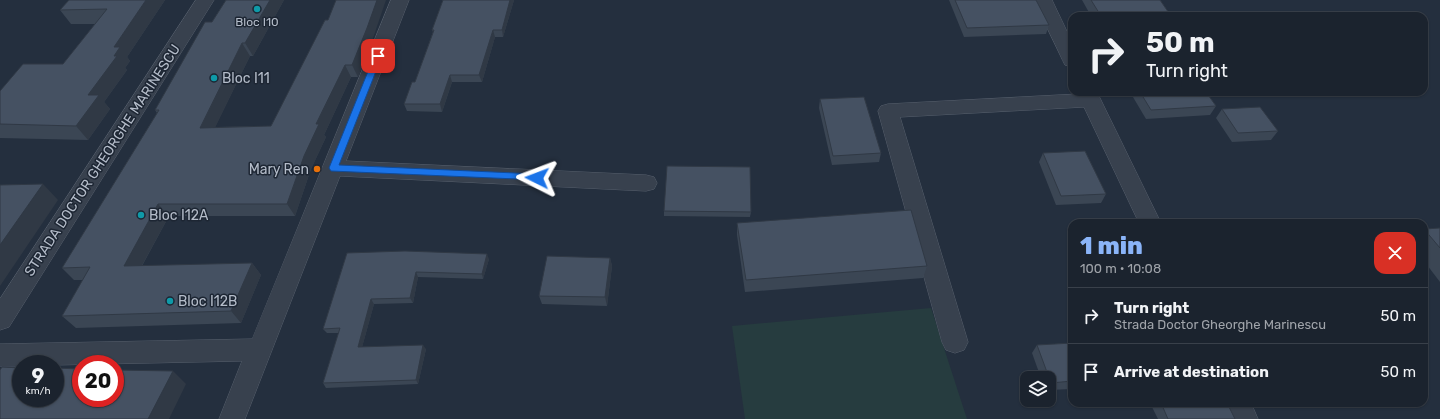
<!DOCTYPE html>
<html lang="en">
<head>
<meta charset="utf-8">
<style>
  body { margin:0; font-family:Rubik,sans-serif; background:#282f3a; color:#f1f3f6; height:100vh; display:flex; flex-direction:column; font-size:15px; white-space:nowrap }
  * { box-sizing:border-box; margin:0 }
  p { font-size:13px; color:#a0a4aa }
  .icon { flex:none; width:22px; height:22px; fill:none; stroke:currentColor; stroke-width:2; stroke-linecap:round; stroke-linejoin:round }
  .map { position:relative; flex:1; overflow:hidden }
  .side { position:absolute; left:1068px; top:219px; width:360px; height:188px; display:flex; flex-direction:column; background:#1b232e; border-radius:12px; box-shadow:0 1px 3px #0004,0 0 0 1px #39404a }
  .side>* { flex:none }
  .banner { position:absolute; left:1068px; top:12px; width:360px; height:84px; border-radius:12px; box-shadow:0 1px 3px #0004,0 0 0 1px #39404a; background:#1b232e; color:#f1f3f6; overflow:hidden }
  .buttons { position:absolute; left:1020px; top:371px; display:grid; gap:8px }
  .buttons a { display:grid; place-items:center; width:36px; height:36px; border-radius:8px; background:#1b232e; box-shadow:0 1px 3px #0004,0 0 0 1px #39404a; font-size:20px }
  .speed { position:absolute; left:12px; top:355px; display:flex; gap:8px; font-size:20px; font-weight:700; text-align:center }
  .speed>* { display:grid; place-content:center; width:52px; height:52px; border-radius:50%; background:#1b232e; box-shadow:0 1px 3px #0004,0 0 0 1px #39404a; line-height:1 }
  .speed small { font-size:10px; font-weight:400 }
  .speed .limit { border:6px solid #d22; background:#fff; color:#111 }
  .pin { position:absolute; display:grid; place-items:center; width:34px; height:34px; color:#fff; margin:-17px; border-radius:8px; box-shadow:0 2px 6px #0006 }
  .me { position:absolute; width:44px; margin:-22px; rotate:273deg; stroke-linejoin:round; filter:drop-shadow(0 0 3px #0008) }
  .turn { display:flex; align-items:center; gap:14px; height:84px; padding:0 12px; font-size:18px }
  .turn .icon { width:52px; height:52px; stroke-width:2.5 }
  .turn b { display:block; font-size:28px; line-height:34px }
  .round { display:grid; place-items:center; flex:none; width:42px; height:42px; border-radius:12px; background:#282f3a }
  .summary { display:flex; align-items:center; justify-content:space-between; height:68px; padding:0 12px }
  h1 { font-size:24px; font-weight:800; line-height:30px; color:#8ab4f8 }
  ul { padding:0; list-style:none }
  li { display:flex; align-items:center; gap:12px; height:56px; padding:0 12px; border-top:1px solid #39404a }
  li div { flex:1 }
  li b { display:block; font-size:15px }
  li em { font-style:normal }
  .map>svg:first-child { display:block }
</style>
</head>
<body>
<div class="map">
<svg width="1440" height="419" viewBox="0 0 1440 419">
  <rect width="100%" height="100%" fill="#242f3e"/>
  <polygon fill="#263c3f" points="931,308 967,419 745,419 732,326"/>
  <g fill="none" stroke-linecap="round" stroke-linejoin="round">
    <g stroke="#565f6c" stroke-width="1">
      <g id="minor">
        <polygon points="196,0 214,0 9,327 0,330 0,299"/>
        <polygon points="391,0 409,0 346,161 646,175 654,177 657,183 654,189 646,191 340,176 245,419 219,419 242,361 55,365 21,364 21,366 0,366 0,344 252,339"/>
        <polygon points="1034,0 1052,0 1072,42 1072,67 1065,65 1063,61"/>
        <polygon points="1077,92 1097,92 1161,223 1139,223 1084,107 900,117 968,342 964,350 955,353 946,350 942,342 878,111 881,106 888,104 1078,94"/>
        <polygon points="1224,403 1251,403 1258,419 1231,419"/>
      </g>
    </g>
    <use href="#minor" fill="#38414e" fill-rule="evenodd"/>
  </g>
  <g fill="#3b4654">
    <polygon points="69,0 165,0 127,57 130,61 125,68 127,70 104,102 110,109 88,140 0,138 0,91 63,64 95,24 71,24 60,10"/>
    <polygon points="226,0 284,0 253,56 250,56 215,127 271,126 372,41 358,77 351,77 324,135 326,137 311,169 295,216 169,216 142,266 252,263 261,275 241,323 76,328 62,316 83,280 74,280 62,268 157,113 155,110"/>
    <polygon points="443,0 514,0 503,37 495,37 482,82 452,82 442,112 407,111 404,104 415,82 433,32 432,30"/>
    <polygon points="949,0 1036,0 1049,25 1046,34 964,37"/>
    <polygon points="1082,0 1160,0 1171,16 1091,16"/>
    <polygon points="1130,92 1206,92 1216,106 1210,115 1146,119"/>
    <polygon points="820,99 881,153 879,162 832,165 819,108"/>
    <polygon points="1222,109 1278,131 1271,140 1232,142 1216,118"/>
    <polygon points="1043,153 1106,194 1101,203 1056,205 1039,162"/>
    <polygon points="664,211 751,212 750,217 664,216"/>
    <polygon points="737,223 927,266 923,278 745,292 737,235"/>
    <polygon points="1440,228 1440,282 1424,261 1424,230"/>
    <polygon points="347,253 489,259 483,279 418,277 413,303 374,304 362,347 426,349 418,384 326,388 323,383 339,333 327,333 323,329"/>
    <polygon points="610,258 612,266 607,306 542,304 539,296"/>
    <polygon points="1072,343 1072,389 1049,390 1049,378 1041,378 1032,353 1037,345"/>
    <polygon points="1150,403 1227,403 1235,419 1158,419"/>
  </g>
  <g fill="#303945">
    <polygon points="146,0 165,0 127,57 130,61 125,68 127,70 104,102 110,109 88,140 76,126 88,95 114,56 114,47"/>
    <polygon points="270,0 284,0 253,56 245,43"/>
    <polygon points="377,0 386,0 372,41 358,77 352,65"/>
    <polygon points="510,0 514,0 503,37 502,30"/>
    <polygon points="493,30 495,37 482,82 479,75"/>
    <polygon points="242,43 250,56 209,140 200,128"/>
    <polygon points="345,65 351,77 324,135 326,137 311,169 295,216 287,204 304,156 316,124"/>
    <polygon points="450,75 452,82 442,112 440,104"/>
    <polygon points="43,184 58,200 0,286 0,245"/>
    <polygon points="158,204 169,216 135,278 124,266"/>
    <polygon points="487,254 489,259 483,279 482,274"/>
    <polygon points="610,258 612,266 607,306 605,297"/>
    <polygon points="252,263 261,275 241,323 231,311"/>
    <polygon points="416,272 418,277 413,303 410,298"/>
    <polygon points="371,299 374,304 361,351 358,347"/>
    <polygon points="423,345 426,349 418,384 416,380"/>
    <polygon points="173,371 186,384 169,419 148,419"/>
  </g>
  <g fill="#455162" stroke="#303945">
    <polygon points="69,0 146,0 114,47 120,47 114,56 117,56 88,95 99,95 76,126 0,124 0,91 23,64 63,64 107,9 60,10"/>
    <polygon points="226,0 270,0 245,43 242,43 200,128 271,126 325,20 328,20 336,0 377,0 367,28 352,65 345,65 316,124 319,124 304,156 287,204 158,204 124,266 252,263 231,311 62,316 90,267 62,268 159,110 155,110 205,22 212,22"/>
    <polygon points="443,0 510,0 502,30 493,30 479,75 450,75 440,104 404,104 412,82 415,82 434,30 432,30"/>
    <polygon points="955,0 1036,0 1049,25 967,28"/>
    <polygon points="1091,0 1160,0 1171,16 1101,16"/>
    <polygon points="1140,92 1206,92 1216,106 1151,110"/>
    <polygon points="864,97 881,153 833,156 820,99"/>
    <polygon points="1260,107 1278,131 1238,133 1222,109"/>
    <polygon points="1085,151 1106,194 1061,196 1043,153"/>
    <polygon points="667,166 750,167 751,212 664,211"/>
    <polygon points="43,184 0,245 0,185"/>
    <polygon points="911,210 927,266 746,280 737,223"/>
    <polygon points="1440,228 1440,248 1424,229"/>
    <polygon points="405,251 487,254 482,274 416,272 410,298 371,299 358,347 423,345 416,380 323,383 340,328 323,329 347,253"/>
    <polygon points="547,256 610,258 605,297 539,296"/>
    <polygon points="1072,343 1072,381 1051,383 1037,345"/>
    <polygon points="2,367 21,368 21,398 55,398 55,368 81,369 81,398 115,398 115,370 173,371 148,419 0,419 0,370"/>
    <polygon points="1161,403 1227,403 1235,419 1168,419"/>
  </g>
  <polygon fill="#1a73e8" stroke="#114b97" points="375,54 381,54 382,56 339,165 537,174 541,178 540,180 331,171 329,168"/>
  <g fill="#0f9aa8" stroke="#1d2633" stroke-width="1.5">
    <circle cx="257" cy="9" r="4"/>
    <circle cx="214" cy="78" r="4"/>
    <circle cx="141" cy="215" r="4"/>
    <circle cx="170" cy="301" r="4"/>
  </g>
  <circle fill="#e8710a" stroke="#1d2633" stroke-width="1.5" cx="317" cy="169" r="4"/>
  <g text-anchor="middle" stroke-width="3" stroke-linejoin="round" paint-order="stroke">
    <g font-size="12" fill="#b4bcc9" stroke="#1d2633">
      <text x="257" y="26">Bloc I10</text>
    </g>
    <g font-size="14" fill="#b4bcc9" stroke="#1d2633" text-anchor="start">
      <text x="222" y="83">Bloc I11</text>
      <text x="309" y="174" text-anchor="end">Mary Ren</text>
      <text x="149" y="220">Bloc I12A</text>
      <text x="178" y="306">Bloc I12B</text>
    </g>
    <g font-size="14" fill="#b4bcc9" stroke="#1d2633">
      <text transform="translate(102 160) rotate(-57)" y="5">STRADA DOCTOR GHEORGHE MARINESCU</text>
    </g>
  </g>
</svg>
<div class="buttons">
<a><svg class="icon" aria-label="layers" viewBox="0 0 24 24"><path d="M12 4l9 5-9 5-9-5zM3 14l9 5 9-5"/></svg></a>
</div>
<div class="speed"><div>9<small>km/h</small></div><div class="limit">20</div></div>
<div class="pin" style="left:378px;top:56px;background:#d93025"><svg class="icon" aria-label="arrive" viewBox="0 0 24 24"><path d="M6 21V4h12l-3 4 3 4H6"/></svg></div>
<svg class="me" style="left:537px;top:178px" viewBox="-20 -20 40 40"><path d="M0-17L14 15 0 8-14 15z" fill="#1a73e8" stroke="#fff" stroke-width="4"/></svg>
<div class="banner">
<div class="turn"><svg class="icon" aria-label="right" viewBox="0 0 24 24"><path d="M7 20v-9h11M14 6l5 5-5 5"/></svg><div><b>50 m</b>Turn right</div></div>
</div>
<section class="side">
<div class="summary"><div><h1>1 min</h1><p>100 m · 10:08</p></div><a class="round" style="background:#d93025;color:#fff"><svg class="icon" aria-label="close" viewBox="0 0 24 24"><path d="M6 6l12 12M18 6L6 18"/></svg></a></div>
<ul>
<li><svg class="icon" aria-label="right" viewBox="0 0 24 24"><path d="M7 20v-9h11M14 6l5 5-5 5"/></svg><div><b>Turn right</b><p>Strada Doctor Gheorghe Marinescu</p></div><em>50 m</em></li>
<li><svg class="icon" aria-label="arrive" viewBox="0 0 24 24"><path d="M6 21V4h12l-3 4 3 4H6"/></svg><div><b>Arrive at destination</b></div><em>50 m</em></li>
</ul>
</section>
</div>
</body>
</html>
